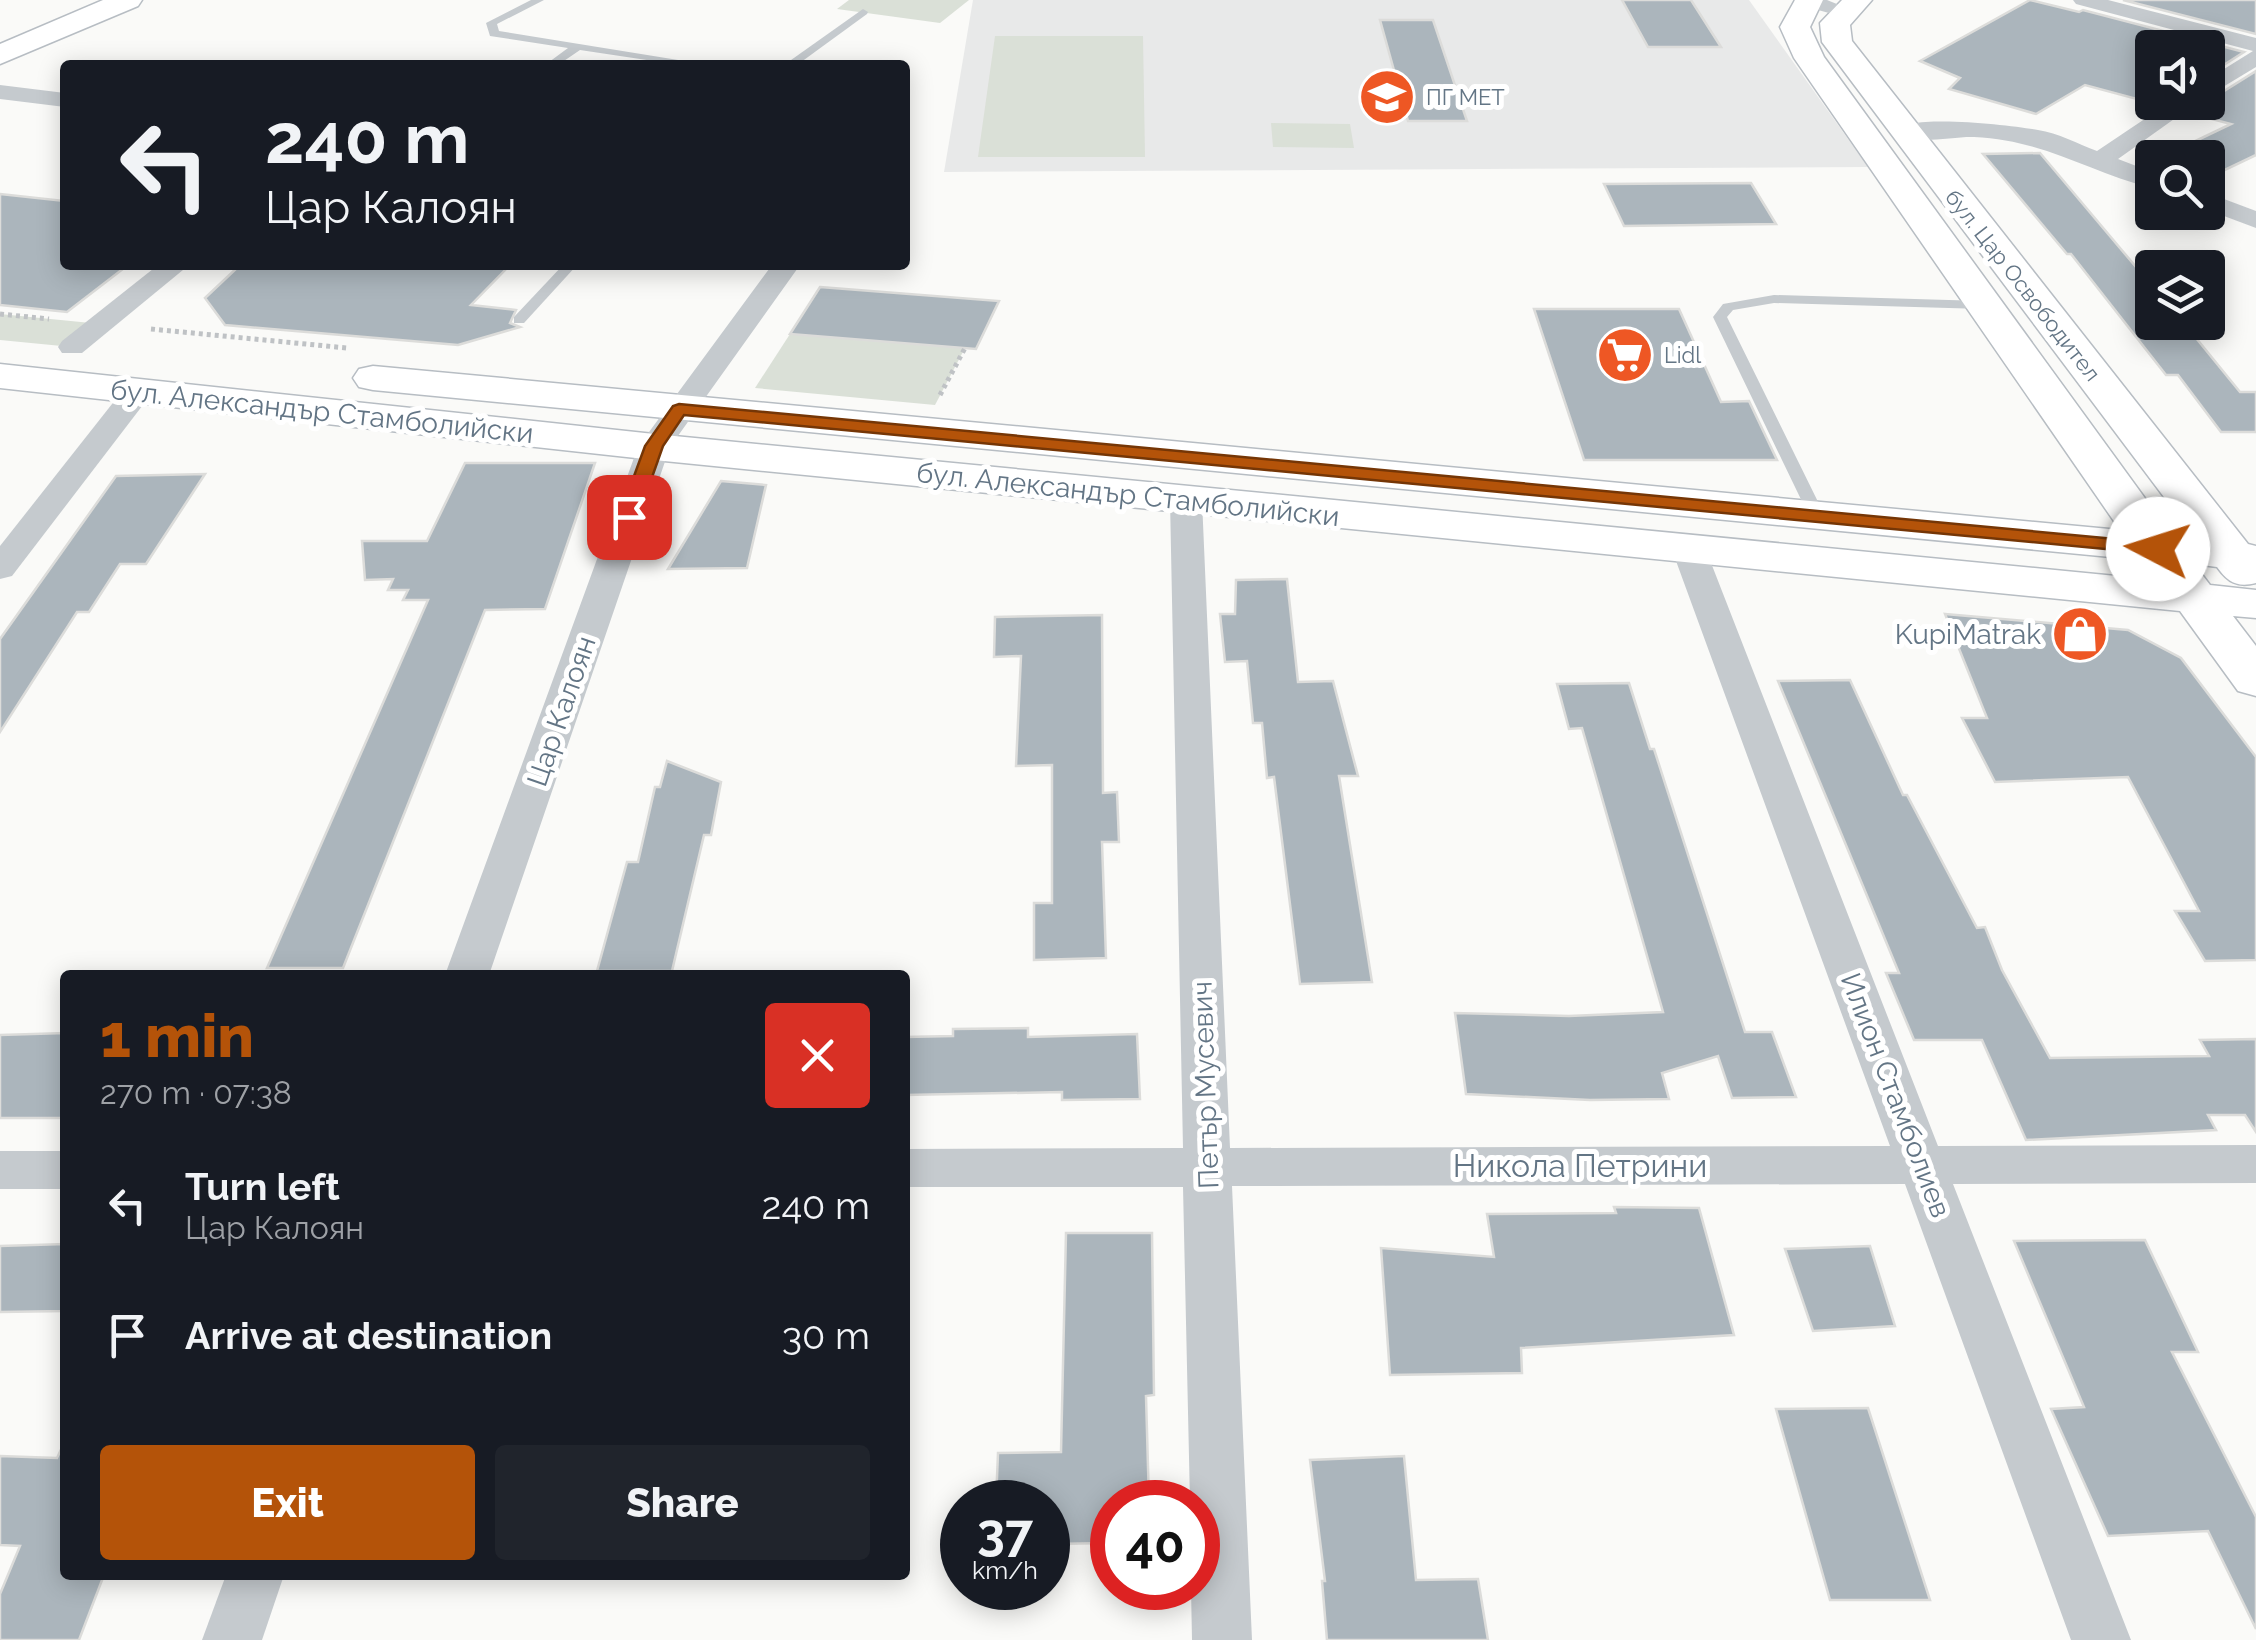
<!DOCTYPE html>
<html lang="en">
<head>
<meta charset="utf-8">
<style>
  body { margin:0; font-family:Raleway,sans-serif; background:#20242c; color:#f1f3f6; height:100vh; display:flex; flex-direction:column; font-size:38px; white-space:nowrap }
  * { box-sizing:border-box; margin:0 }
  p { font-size:32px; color:#9ea1a6 }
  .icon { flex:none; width:55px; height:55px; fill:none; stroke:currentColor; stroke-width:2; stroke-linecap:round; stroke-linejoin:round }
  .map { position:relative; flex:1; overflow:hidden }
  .sheet { position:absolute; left:60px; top:970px; width:850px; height:610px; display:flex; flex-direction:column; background:#171b24; border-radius:10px; box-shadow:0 5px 25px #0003 }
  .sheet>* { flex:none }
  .top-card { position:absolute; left:60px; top:60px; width:850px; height:210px; border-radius:10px; box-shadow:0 5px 25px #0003; background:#171b24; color:#f1f3f6; overflow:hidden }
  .fabs { position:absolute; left:2135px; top:30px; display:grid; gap:20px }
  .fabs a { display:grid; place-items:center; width:90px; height:90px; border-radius:10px; background:#171b24; box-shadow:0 5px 25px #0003; font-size:50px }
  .speed { position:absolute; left:940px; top:1480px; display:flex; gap:20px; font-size:50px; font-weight:700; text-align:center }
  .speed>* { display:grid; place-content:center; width:130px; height:130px; border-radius:50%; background:#171b24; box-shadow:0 5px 25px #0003; line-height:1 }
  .speed small { font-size:25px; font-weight:400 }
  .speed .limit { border:15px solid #d22; background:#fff; color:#111 }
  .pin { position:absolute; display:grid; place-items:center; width:85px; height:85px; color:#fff; margin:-42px; border-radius:20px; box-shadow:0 5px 15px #0006 }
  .me { position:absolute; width:110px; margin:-55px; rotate:275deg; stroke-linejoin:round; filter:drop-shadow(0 0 8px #0008) }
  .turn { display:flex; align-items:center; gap:35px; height:210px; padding:0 40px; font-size:45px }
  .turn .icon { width:130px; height:130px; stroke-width:2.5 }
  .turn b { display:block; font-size:70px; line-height:85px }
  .round { display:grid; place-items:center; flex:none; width:105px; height:105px; border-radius:10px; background:#20242c }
  .summary { display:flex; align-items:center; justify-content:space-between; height:170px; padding:0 40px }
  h1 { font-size:60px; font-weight:800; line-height:75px; color:#b45309 }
  .button { display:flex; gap:20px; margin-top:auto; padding:20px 40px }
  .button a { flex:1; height:115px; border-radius:10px; background:#b45309; color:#fff; font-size:40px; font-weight:800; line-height:115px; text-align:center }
  .button a+a { background:#20242c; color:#f1f3f6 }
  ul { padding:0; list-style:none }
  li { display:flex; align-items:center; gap:30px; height:130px; padding:0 40px }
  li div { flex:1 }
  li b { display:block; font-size:38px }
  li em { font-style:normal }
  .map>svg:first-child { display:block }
</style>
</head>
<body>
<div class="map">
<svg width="2256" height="1640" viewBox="0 0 2256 1640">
  <rect width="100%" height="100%" fill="#fafaf8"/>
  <polygon fill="#e8e9e9" points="973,0 1749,0 1868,167 944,172"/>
  <g fill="#dae0d7">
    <polygon points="849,0 969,0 940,23 837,9"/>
    <polygon points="995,36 1143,36 1145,157 978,157"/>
    <polygon points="1271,123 1350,124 1354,148 1273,147"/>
    <polygon points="0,314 101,324 72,347 0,340"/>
    <polygon points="790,334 965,348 935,405 755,388"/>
  </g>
  <g fill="#abb5bc" stroke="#dcdcda" stroke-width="2.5">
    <polygon points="1622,0 1691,0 1721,47 1648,47"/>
    <polygon points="2030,0 2079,12 2083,10 2244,52 2208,75 2208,48 2152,48 2152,102 2163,102 2159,105 2085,85 2036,114 1949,89 1960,78 1920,61"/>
    <polygon points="2123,0 2256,0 2256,34"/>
    <polygon points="1380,20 1433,20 1467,121 1408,121"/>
    <polygon points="2256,71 2256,155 2208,178 2208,158 2160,158 2231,124 2189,113"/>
    <polygon points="2040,153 2152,286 2152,322 2183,322 2240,392 2256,392 2256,432 2221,432 2178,375 2166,375 2071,254 2067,254 1983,154"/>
    <polygon points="1751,183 1776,224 1624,226 1604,184"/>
    <polygon points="0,194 65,201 65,265 128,265 67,312 0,305"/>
    <polygon points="240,265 510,265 471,305 516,310 510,323 520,327 458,345 225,325 205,298"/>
    <polygon points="820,287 999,301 976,349 790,334"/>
    <polygon points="1534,309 1679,309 1721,402 1749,401 1777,460 1584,460"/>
    <polygon points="465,463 595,463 545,609 485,610 343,968 267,968 428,600 403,600 408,590 388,590 393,579 365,580 362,541 427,541"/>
    <polygon points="205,474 146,564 120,564 89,612 77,612 0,732 0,639 116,476"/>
    <polygon points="721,481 766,485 747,568 668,569"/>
    <polygon points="1287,579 1298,682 1333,681 1358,776 1339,776 1372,982 1300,984 1274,777 1267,778 1262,723 1253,723 1247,661 1225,662 1220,614 1235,614 1236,580"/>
    <polygon points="1945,614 2128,630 2181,658 2256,757 2256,960 2205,961 2175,911 2199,911 2128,777 1995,782 1962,718 1987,718"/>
    <polygon points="1102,615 1103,793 1117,792 1119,842 1102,842 1106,958 1034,960 1034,903 1052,903 1052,765 1016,766 1021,656 994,657 995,617"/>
    <polygon points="1850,680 1903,795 1907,795 1977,928 1985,927 2002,970 2050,1058 2209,1056 2200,1040 2256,1039 2256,1132 2245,1115 2208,1115 2216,1130 2026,1140 1982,1040 1914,1040 1886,973 1899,973 1778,681"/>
    <polygon points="1629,683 1650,749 1654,749 1745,1032 1772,1032 1796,1097 1732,1098 1718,1056 1662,1073 1669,1099 1590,1100 1466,1094 1455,1013 1569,1016 1663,1012 1582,728 1569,729 1557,684"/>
    <polygon points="667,761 721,782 711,835 704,835 672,971 597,971 627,862 638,862 655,787 660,787"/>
    <polygon points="1028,1028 1028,1037 1137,1034 1140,1099 1062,1100 1062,1092 905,1095 905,1037 953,1036 953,1029"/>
    <polygon points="65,1033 65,1118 0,1118 0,1035"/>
    <polygon points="1614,1207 1699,1208 1734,1335 1521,1348 1522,1373 1390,1375 1381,1248 1494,1257 1487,1214 1616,1213"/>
    <polygon points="1066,1233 1152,1233 1154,1395 1146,1396 1149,1502 1112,1502 1112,1543 1048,1544 1048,1502 996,1502 998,1453 1061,1452"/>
    <polygon points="2145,1240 2198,1352 2172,1352 2256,1517 2256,1629 2208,1531 2108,1536 2051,1409 2084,1407 2014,1241"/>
    <polygon points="65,1244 65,1311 0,1312 0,1246"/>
    <polygon points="1870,1246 1895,1326 1813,1331 1785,1249"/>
    <polygon points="1868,1408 1930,1600 1830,1600 1776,1409"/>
    <polygon points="65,1441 65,1575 104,1575 79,1640 0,1640 0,1594 20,1546 0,1545 0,1456 57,1458"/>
    <polygon points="1404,1456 1416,1580 1478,1579 1488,1640 1327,1640 1322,1581 1325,1581 1310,1460"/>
  </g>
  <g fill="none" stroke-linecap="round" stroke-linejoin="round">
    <g stroke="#b7bdc3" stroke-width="3">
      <g id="secondary">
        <polygon points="103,0 142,0 138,6 0,64 0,44"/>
        <path d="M1795 0H1823L1810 27 1824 57 2171 534 2194 537 1822 42 1820 23 1842 0H1872L1850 25 1852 41 2248 544 2256 546V583C2237 588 2228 582 2217 567L2194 564 2210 585 2256 590V618L2233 616 2256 646V696L2238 691 2180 611 654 460 0 388V364L654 434 2157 580 2142 560 373 390 359 387 353 378 359 369 373 366 2120 530 1794 58 1780 27Z"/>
      </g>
    </g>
    <g stroke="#bfc2c5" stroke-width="5" stroke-dasharray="4 4" stroke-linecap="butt">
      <polyline points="0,314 49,319"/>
      <polyline points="151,329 347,348"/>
      <polyline points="940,395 965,348"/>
    </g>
    <g fill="#c5cace" fill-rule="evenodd">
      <polygon points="531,0 544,0 497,24 499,31 709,65 680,65 580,50 558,65 545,65 568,48 490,36 486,23"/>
      <polygon points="863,9 868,12 867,14 797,65 784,65"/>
      <polygon points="563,265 577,265 524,323 514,323 514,317"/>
      <polygon points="1774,295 1983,301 1990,305 1983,309 1774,303 1733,310 1727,317 1825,516 1817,521 1809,516 1713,317 1723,304"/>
    </g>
    <g fill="#c5cace" fill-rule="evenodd">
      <polygon points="1794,0 1827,0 1854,11 1843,17 1797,4"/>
      <polygon points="2073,0 2108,0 2256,38 2256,67 2208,96 2208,79 2253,51 2076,4"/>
      <polygon points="0,85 65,93 65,107 0,99"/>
      <path d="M2170 102H2198L2118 159 2152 172V188C2088 172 2044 140 1974 137 1953 136 1907 147 1892 131 1909 113 2011 125 2038 130 2058 133 2078 144 2097 151Z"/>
      <polygon points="2208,193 2256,211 2256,228 2208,210"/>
      <polygon points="158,265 189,265 82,353 62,353 58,347 62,341"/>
      <polygon points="772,265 800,265 670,447 489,975 445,975 638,447"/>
      <polygon points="138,382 149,385 153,391 149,397 12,576 0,579 0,546 127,385"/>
      <polygon points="1186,490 1198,493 1202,500 1230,1148 1890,1146 1672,550 1677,543 1701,543 1706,550 1938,1146 2256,1145 2256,1183 1953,1184 2131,1640 2071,1640 1905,1184 1232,1186 1252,1640 1192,1640 1191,1588 1198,1588 1198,1502 1190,1502 1183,1187 905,1187 905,1149 1183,1148 1170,500 1174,493"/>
      <rect x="0" y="1151" width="65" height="38"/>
      <polygon points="226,1575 284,1575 262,1640 202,1640"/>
    </g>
    <use href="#secondary" fill="#fff" fill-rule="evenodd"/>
  </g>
  <polygon fill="#b45309" stroke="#753606" stroke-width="2.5" points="679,404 2158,543 2168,549 2158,554 684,415 663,446 638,517 629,523 622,521 619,517 645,446 673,406"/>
  <defs>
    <g id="school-disc" transform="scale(2.875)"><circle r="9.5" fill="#ee5724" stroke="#fff"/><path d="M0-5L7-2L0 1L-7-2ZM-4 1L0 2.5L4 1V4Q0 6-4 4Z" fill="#fff"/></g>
    <g id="supermarket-disc" transform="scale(2.875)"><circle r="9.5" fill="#ee5724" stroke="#fff"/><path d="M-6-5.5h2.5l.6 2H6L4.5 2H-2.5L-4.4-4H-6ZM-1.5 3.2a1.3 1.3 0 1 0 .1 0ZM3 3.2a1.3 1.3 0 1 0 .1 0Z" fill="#fff"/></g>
    <g id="shop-disc" transform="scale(2.875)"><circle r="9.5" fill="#ee5724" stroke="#fff"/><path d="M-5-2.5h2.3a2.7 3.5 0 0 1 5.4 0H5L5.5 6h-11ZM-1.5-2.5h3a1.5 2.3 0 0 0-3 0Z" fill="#fff"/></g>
  </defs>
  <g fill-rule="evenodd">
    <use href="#school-disc" x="1387" y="97"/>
    <use href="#supermarket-disc" x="1625" y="355"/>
    <use href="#shop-disc" x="2080" y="634"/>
  </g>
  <g text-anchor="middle" stroke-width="10" stroke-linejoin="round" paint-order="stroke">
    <g font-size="22" fill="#637585" stroke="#fff" text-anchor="start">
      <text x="1426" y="105">ПГ МЕТ</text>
      <text x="1664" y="363">Lidl</text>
    </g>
    <g font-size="22" fill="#637585" stroke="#fff">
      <text transform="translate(2023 285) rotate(52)" y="8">бул. Цар Освободител</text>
    </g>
    <g font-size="28" fill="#637585" stroke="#fff">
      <text transform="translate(322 411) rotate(6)" y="10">бул. Александър Стамболийски</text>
      <text transform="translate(1128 494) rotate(6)" y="10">бул. Александър Стамболийски</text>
      <text transform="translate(561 711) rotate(-71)" y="10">Цар Калоян</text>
      <text transform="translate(1205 1085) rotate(-92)" y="10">Петър Мусевич</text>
      <text transform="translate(1896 1095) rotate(69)" y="10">Илион Стамболиев</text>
    </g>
    <g font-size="28" fill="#637585" stroke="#fff" text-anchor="end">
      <text x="2041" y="644">KupiMatrak</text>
    </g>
    <g font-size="32" fill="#637585" stroke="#fff">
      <text x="1580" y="1177">Никола Петрини</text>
    </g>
  </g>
</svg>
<div class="fabs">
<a><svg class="icon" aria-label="sound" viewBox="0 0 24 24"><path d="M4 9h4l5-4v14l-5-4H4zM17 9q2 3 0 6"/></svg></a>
<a><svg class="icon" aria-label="search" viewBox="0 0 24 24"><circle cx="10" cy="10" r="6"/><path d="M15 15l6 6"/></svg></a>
<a><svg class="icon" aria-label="layers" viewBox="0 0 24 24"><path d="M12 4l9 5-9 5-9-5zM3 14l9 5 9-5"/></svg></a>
</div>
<div class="speed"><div>37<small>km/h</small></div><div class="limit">40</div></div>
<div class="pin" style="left:629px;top:517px;background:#d93025"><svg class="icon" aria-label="arrive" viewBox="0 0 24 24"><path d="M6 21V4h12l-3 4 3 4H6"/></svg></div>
<svg class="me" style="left:2158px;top:549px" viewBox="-20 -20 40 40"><circle r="19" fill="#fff"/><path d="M0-13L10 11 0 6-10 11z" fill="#b45309"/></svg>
<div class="top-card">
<div class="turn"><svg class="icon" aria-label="left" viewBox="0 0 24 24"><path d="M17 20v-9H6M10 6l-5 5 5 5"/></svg><div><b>240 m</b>Цар Калоян</div></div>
</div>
<section class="sheet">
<div class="summary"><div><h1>1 min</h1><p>270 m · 07:38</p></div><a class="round" style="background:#d93025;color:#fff"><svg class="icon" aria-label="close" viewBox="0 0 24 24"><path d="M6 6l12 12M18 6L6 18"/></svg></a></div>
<ul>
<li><svg class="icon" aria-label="left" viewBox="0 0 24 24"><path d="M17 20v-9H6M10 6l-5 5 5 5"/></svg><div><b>Turn left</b><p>Цар Калоян</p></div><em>240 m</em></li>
<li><svg class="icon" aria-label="arrive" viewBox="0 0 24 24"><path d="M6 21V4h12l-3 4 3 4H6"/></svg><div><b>Arrive at destination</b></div><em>30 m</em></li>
</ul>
<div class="button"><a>Exit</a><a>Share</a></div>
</section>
</div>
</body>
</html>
